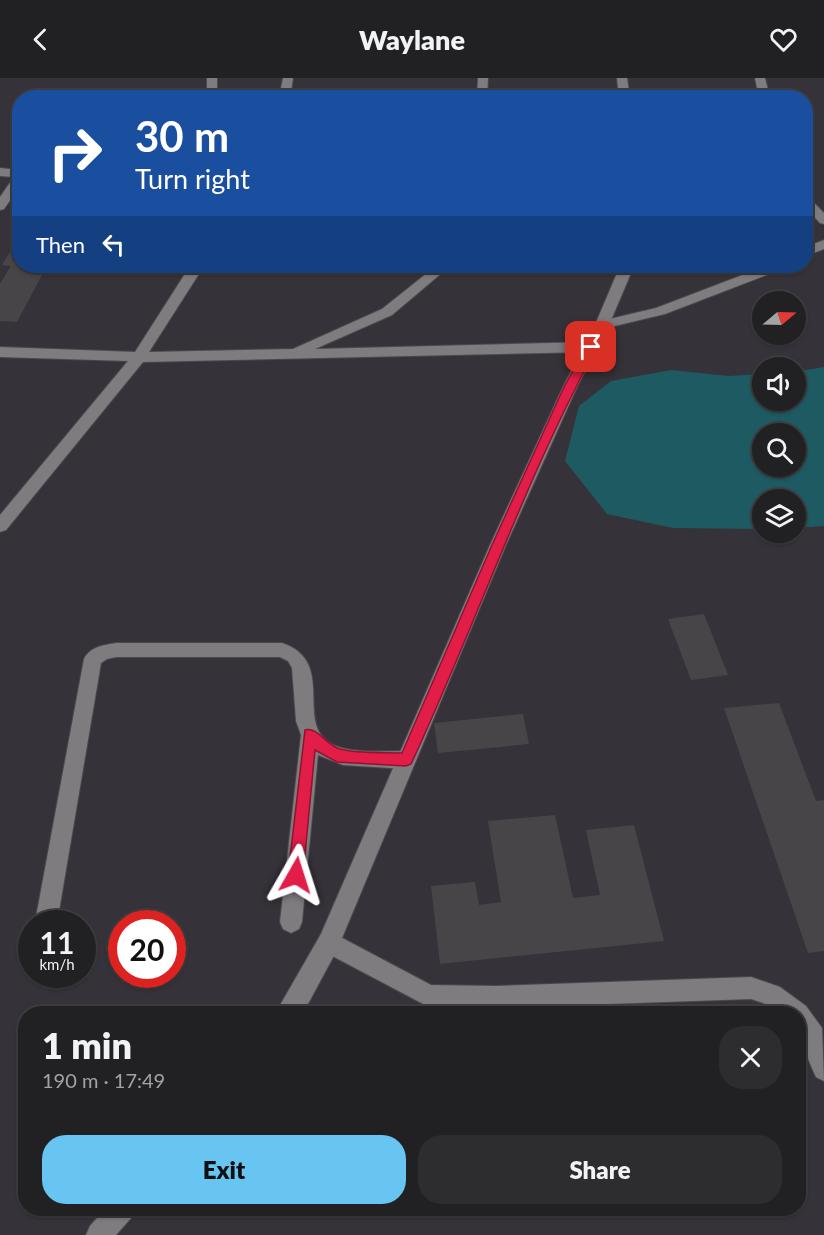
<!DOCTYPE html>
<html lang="en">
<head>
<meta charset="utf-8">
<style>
  body { margin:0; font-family:Lato,sans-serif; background:#2d2d2f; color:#f1f3f6; height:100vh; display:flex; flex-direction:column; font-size:22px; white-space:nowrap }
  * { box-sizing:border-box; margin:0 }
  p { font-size:20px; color:#a2a3a5 }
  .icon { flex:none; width:33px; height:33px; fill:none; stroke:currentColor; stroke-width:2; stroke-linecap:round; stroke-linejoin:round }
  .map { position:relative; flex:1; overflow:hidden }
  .drawer { position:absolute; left:18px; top:928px; width:788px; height:210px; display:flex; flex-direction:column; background:#212022; border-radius:24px; box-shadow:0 2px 4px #0004,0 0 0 2px #3e3e40 }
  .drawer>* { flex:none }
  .guide { position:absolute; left:12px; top:12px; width:801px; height:183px; border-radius:24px; box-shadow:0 2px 4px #0004,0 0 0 2px #3e3e40; background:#1a4fa0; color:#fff; overflow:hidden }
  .needle { width:39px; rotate:71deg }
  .buttons { position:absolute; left:752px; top:213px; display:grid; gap:12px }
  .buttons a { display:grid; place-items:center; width:54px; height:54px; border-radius:50%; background:#212022; box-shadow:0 2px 4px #0004,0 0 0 2px #3e3e40; font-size:30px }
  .speed { position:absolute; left:18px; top:832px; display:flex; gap:12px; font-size:30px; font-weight:700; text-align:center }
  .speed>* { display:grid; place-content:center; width:78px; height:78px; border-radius:50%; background:#212022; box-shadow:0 2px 4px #0004,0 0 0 2px #3e3e40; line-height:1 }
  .speed small { font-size:15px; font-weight:400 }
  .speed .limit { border:9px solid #d22; background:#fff; color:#111 }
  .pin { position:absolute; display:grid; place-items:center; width:51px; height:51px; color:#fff; margin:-26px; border-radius:12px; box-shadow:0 3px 9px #0006 }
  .me { position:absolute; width:66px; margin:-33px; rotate:6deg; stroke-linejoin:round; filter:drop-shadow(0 0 4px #0008) }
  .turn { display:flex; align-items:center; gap:21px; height:126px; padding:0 24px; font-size:27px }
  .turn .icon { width:78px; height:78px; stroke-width:2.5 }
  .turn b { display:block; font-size:42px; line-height:51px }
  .then { display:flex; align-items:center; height:57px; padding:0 24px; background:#0003; gap:12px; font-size:22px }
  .round { display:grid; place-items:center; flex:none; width:63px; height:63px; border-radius:24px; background:#2d2d2f }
  .summary { display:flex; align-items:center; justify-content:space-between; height:102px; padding:0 24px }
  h1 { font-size:36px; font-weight:800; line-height:45px }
  .cta { display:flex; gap:12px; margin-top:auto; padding:12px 24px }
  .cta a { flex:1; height:69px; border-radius:24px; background:#68c4f0; color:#111; font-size:24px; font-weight:800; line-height:69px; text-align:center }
  .cta a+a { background:#2d2d2f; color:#f1f3f6 }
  header { display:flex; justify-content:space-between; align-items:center; height:78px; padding:0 24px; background:#212022; font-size:27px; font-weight:800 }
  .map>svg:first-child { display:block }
</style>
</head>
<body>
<header><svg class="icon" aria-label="back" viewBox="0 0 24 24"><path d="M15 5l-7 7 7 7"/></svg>Waylane<svg class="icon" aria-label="heart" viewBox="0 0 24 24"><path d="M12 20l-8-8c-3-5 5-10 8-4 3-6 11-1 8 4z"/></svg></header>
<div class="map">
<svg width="824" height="1157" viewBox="0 0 824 1157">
  <rect width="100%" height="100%" fill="#2c2b2d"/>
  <path fill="#363239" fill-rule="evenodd" d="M0 0H824V1157H0ZM20 20H806V188H20ZM762 224H795V256H762ZM762 290H795V322H762ZM762 356H795V388H762ZM762 422H795V454H762ZM32 846H82V897H32ZM122 846H172V897H122ZM26 936H798V1131H26Z"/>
  <path fill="#1e5a62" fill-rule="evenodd" d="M824 289V448L795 450V422H762V451L673 450 607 436 565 383 579 328 611 303 671 292 729 298 762 296V322H795V294ZM762 356H795V388H762Z"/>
  <g fill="#474547">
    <polygon points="657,10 677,11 679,20 659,20"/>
    <polygon points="20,157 20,188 83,188 78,197 43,195 17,244 0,243 0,206 11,188 2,187"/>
    <polygon points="704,536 728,597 691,602 668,541"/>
    <polygon points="779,625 816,723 824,722 824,873 808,875 724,630"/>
    <polygon points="523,636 529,666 438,675 434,645"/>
    <polygon points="555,737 573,820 600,817 586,752 634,747 664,863 440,886 431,808 475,804 479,827 501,824 488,743"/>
  </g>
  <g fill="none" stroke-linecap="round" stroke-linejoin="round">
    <g stroke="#4b494b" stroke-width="2">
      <g id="lane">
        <rect x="207" y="0" width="10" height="20"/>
        <polygon points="283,0 293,0 290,20 279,20"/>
        <polygon points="478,0 488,0 487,20 477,20"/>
        <polygon points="755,0 765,0 770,20 759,20"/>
        <polygon points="0,90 20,92 20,108 4,131 0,132 0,119 14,99 0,98"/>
        <polygon points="806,120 810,121 824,135 824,146 820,145 806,130"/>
        <polygon points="824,162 824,171 806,178 806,169"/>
        <polygon points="190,188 204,188 149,274 293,271 382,231 436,188 450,188 392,237 315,271 591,264 598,269 591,274 143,284 6,452 0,454 0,437 128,283 0,279 0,269 135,274"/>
        <polygon points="766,188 784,188 782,191 665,236 602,251 595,247 597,244 656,230"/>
        <path d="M116 565H282C342 585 286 655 342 670 362 675 385 673 406 673L413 676 416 682 413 688 406 691 343 687 318 677 302 844 299 851 291 855 283 851 280 844 301 657 296 643 292 590 288 583 280 579H116L107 581 101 585 58 839 55 846H39L36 839 84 581C90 569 103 567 116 565Z"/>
        <path d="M329 853 431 907 496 908 751 899 780 909 806 928 822 950 824 1003 816 999C807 979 798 957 798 936H779L766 926 751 921 496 930 429 929 321 872 318 864 321 856Z"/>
      </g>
    </g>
    <g stroke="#4b494b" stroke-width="2">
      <g id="secondary">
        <polygon points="617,0 627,0 630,20 619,20"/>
        <polygon points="620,188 634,188 609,247 577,309 506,467 337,872 309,924 300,936 275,936 321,856 490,467 563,309 595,247"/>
        <polygon points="105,1131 135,1131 131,1140 116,1157 86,1157 90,1148"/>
      </g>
    </g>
    <use href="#lane" fill="#7e7c7f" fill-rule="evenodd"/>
    <use href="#secondary" fill="#7e7c7f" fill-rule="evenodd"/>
  </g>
  <path fill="#e11d48" stroke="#92132f" stroke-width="1.5" d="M591 266 597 269C524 403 475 549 411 686L406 688 337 684 315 672 303 797 301 802 296 805 290 802 288 797 305 652C317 648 327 668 340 671 359 676 382 674 402 675L492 467 564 309 586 269Z"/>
</svg>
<div class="buttons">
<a><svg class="needle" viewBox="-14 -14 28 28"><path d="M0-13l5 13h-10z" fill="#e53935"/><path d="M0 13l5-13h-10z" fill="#a2a3a5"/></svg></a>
<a><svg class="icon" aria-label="sound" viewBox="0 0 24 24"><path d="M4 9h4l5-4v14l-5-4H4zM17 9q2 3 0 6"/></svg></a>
<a><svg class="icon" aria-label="search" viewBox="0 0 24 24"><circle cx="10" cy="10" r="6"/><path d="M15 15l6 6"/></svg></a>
<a><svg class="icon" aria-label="layers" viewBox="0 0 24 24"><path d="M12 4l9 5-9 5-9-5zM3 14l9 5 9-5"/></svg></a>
</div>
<div class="speed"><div>11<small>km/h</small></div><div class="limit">20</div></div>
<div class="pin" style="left:591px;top:269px;background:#d93025"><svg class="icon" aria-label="arrive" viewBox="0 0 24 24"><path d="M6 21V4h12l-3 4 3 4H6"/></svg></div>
<svg class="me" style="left:296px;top:797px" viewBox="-20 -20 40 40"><path d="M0-17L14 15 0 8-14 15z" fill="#e11d48" stroke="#fff" stroke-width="4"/></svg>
<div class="guide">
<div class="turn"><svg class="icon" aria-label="right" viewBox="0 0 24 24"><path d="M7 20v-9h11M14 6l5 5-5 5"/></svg><div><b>30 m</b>Turn right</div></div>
<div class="then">Then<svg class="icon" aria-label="left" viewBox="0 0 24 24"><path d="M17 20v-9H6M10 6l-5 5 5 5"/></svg></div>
</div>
<section class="drawer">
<div class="summary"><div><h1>1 min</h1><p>190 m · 17:49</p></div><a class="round"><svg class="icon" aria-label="close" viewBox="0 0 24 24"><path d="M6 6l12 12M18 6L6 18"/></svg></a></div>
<div class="cta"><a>Exit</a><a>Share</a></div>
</section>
</div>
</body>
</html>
